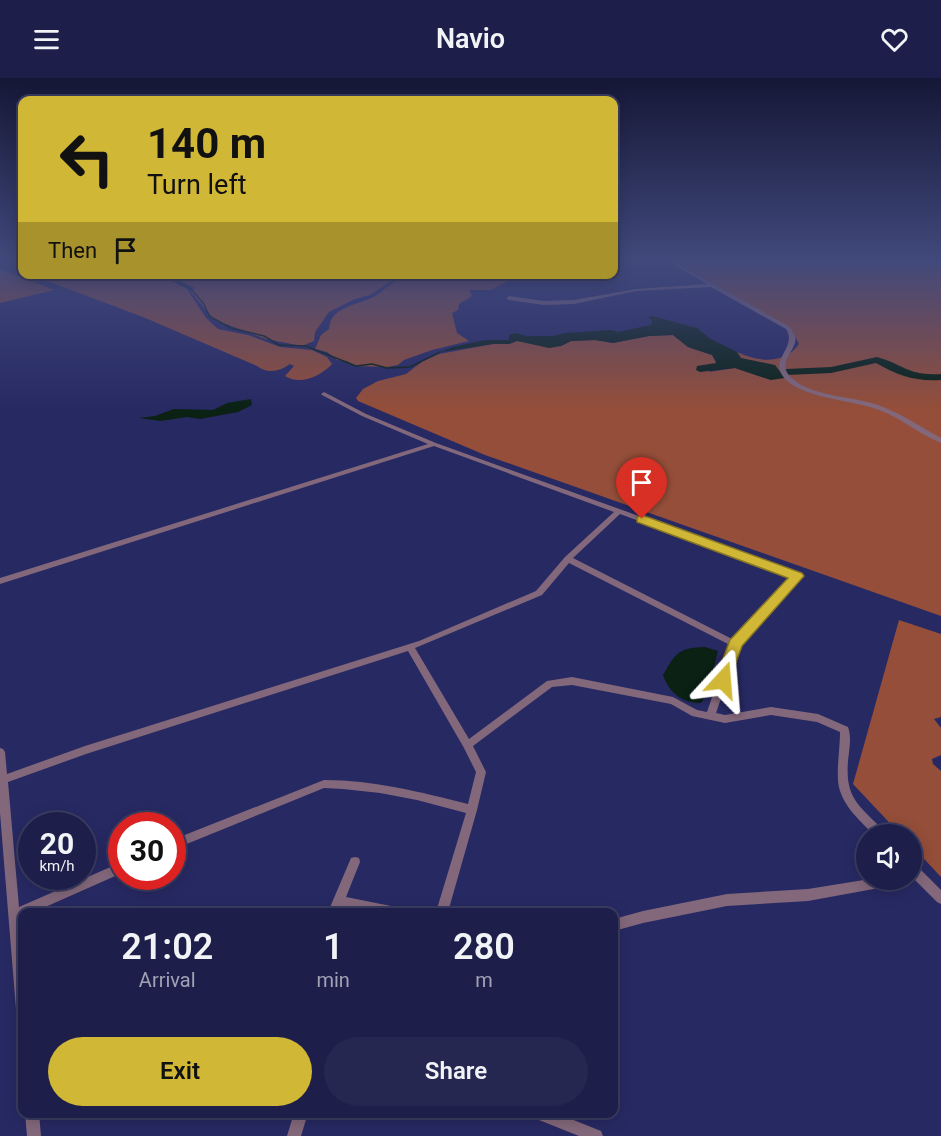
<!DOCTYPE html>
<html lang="en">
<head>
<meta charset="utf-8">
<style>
  body { margin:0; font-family:Roboto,sans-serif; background:#252751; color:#f1f3f6; height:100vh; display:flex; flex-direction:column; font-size:22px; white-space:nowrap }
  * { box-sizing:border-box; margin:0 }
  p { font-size:20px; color:#a0a2b5 }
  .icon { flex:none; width:33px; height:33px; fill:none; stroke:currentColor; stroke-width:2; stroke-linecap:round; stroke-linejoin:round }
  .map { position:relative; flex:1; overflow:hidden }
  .sheet { position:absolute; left:18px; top:830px; width:600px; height:210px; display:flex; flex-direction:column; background:#1d1f4a; border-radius:12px; box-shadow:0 3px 15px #0003,0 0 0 2px #3b3d62 }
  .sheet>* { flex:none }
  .guide { position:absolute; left:18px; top:18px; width:600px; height:183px; border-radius:12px; box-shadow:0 3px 15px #0003,0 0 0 2px #3b3d62; background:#d1b736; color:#111; overflow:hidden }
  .buttons { position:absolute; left:856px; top:746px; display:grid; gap:12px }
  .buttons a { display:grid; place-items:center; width:66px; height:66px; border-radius:50%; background:#1d1f4a; box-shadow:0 3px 15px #0003,0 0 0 2px #3b3d62; font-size:30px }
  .speed { position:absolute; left:18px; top:734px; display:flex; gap:12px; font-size:30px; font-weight:700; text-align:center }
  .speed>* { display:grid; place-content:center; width:78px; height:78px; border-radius:50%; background:#1d1f4a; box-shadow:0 3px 15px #0003,0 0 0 2px #3b3d62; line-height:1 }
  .speed small { font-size:15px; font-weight:400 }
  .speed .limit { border:9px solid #d22; background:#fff; color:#111 }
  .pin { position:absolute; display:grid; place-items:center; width:51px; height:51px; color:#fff; margin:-62px -26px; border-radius:50% 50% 50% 0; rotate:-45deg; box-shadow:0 0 6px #0007 }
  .pin .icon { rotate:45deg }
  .me { position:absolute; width:66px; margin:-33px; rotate:19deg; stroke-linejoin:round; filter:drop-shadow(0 0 4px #0008) }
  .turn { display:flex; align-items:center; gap:21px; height:126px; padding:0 30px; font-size:27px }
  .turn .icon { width:78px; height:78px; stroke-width:2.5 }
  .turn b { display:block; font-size:42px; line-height:51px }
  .then { display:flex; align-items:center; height:57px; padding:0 30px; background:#0003; gap:12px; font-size:22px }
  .eta { display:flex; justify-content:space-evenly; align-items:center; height:102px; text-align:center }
  .eta b { font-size:36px; font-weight:600; line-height:42px }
  .action { display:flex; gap:12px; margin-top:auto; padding:12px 30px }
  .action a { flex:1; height:69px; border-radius:36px; background:#d1b736; color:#111; font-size:24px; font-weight:600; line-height:69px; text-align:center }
  .action a+a { background:#252751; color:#f1f3f6 }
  header { display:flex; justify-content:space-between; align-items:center; height:78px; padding:0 30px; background:#1d1f4a; font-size:27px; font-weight:600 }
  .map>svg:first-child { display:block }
</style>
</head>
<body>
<header><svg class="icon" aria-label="menu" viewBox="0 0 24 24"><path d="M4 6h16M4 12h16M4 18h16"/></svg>Navio<svg class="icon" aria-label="heart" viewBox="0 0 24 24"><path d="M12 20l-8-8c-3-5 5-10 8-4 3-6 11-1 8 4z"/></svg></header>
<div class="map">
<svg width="941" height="1058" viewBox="0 0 941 1058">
  <rect width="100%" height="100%" fill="#272963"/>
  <g fill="#944e39">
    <path d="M675 183H941V538L485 377 358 323 356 320 363 311 378 303 406 296 423 283 439 276 493 266H509L517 263 561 268 571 263 595 262 613 265 649 258 673 257 688 269 712 277 716 285 709 294 735 290 771 302 751 283 741 280 737 274C758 284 784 287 799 266L792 252Z"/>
    <polygon points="0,191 54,212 0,225"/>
    <path d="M31 197H160L187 211 206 240 218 251 248 257 280 269 312 272 327 279 332 286C321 298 300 308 285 298L294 288 290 286C279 294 267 296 257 288L143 239Z"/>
    <polygon points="167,197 400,197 370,217 355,221 329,234 315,254 314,263 302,268 266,261 215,242 191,214 195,210"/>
    <path d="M404 197H485L508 203 491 212H469L472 218 459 226 458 232 452 235 457 255 469 263 432 272 404 282 398 287 387 289 354 288 347 283 337 282 327 274 315 271 321 257 329 251C330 227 362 227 377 217 386 210 395 203 404 197Z"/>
    <polygon points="899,542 941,556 941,639 934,641 941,650 941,677 932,681 933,686 941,693 941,799 912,768 912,756 900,756 853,706"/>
  </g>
  <g fill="#0a2114">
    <polygon points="652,238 697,250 709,260 737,274 741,280 775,287 785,300 771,302 735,290 700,294 696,292 697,288 716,285 716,283 712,277 688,269 673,257 649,258 613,265 595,262 571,263 561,268 549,270 517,263 509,266 493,266 440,274 453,269 485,262 509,262 509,257 515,255 527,258 553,258 565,255 611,252 618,254 651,247 652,243 648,239"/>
    <polygon points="251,321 252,327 238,334 200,341 187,339 160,343 139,340 155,338 174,331 213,332 227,325"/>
    <path d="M705 569 718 573 707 616 701 625C682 625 669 615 663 597 676 574 679 570 705 569Z"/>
  </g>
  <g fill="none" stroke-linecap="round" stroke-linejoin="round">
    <polyline stroke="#0a2114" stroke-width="1.5" points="165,196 191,211 204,226 209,238 231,250 264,258 279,267 306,268 356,288 372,286 387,290 410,289 440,274"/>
    <path fill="#0a2114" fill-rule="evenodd" d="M877 279C905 287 908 298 941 296V302C916 304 897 297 876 285L831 295 786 297 781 294 786 291 831 289Z"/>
    <g fill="#83687b" fill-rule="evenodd">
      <path d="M668 183H673L790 249C791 250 794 256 795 257 799 271 778 282 788 296 794 304 806 310 816 313 835 319 855 320 875 326 899 334 919 348 941 360V365C919 356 901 340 879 332 855 322 793 320 781 295 773 279 797 268 786 251L711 209 636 213 574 226 544 227 509 222 506 220 509 218 544 223 574 222 636 211 707 206Z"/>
      <path d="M324 314 366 336 436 365 800 496 801 498 800 500 739 567 716 635 725 637 771 629 818 636 848 649C852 660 849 672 848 683 845 721 859 727 884 753L885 756H873C858 741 839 724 838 702 837 686 840 670 840 654L817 644 771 637 725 645 692 638 671 626 572 607 552 609 473 668 486 694 477 732 448 834H436L466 735 417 722 380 715 343 711 324 710 172 772V762L324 702C374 702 420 714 468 726L476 694 464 670 408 573 86 676 8 704 19 829 122 784V795L34 834H22V839L20 840 22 868V937L18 935 16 931 0 735V670L3 671 5 674 7 696 85 668 419 563 536 513 565 479 614 434 434 368 0 506V500L428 366 362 338 322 317 321 316ZM620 436 792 499 734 562 573 480ZM569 485 730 567 707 634 697 632 673 619 572 599 547 603 469 661 415 570 542 517Z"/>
      <polygon points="355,779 359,780 360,784 346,819 391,828 395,830 397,834 364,834 342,829 340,834 328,834 351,780"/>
      <polygon points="912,786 916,787 941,812 941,826 937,824 912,799"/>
      <polygon points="870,801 907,801 905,805 901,806 808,823 727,828 643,845 614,853 614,841 643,833 727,816 808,811"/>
      <polygon points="25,1035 39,1035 41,1058 27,1058"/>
      <polygon points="294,1035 308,1035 301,1058 287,1058"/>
      <polygon points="532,1035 556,1035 601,1053 603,1058 579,1058 534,1040"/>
    </g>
  </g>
  <linearGradient id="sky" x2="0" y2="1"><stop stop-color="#151736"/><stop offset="0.55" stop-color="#41497c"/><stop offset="1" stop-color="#41497c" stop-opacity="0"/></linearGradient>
  <rect width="941" height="331" fill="url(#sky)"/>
  <polygon fill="#d1b736" stroke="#887723" stroke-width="1.5" points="642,437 802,495 804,498 742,568 728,606 717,606 715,602 730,562 788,500 637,444 637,439"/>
</svg>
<div class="buttons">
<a><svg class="icon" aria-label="sound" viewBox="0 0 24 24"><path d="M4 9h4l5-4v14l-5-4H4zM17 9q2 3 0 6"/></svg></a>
</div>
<div class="speed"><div>20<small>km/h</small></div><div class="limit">30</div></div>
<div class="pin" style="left:642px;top:441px;background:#d93025"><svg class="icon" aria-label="arrive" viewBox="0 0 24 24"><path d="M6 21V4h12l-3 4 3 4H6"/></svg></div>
<svg class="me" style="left:723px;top:602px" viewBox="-20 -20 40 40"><path d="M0-17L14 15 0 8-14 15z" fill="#d1b736" stroke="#fff" stroke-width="4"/></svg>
<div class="guide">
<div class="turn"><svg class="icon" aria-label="left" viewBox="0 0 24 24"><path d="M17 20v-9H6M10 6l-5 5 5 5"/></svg><div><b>140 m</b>Turn left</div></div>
<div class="then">Then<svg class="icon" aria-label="arrive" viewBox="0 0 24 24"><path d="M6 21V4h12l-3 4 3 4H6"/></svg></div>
</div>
<section class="sheet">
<div class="eta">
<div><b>21:02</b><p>Arrival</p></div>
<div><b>1</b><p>min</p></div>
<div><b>280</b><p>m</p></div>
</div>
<div class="action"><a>Exit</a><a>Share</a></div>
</section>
</div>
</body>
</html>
